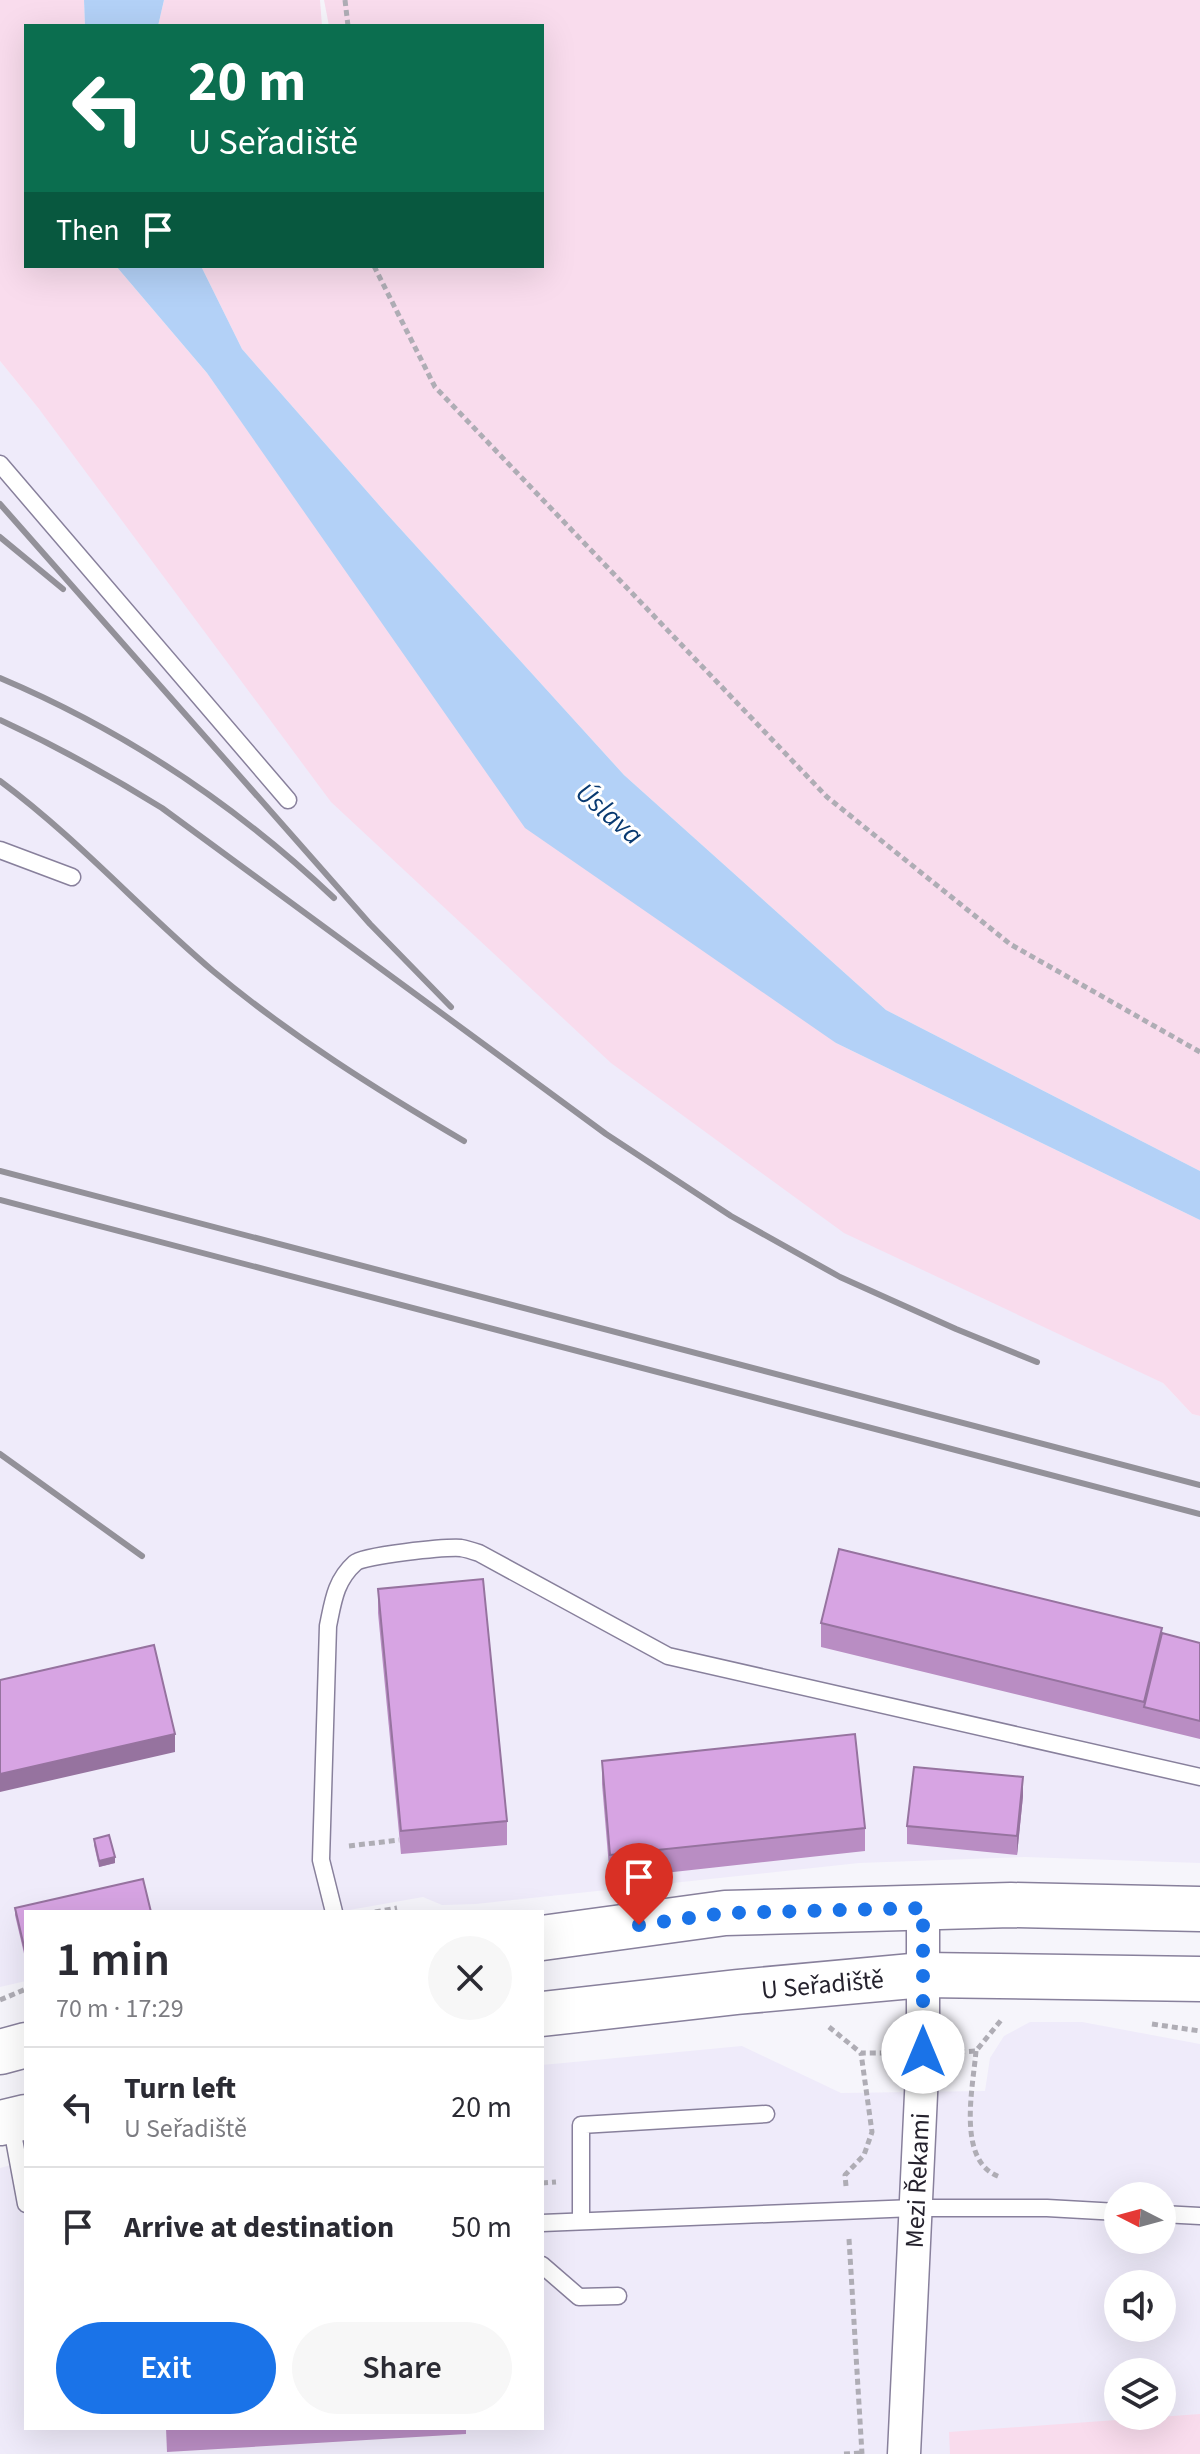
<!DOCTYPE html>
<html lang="en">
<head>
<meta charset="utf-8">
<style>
  body { margin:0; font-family:"Source Sans 3",sans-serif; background:#f7f7f7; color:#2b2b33; height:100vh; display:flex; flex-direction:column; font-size:30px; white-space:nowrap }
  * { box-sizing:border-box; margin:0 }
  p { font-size:26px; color:#7c7c81 }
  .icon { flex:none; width:44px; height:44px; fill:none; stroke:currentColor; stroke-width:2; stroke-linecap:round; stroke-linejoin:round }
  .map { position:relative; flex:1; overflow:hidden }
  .drawer { position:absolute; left:24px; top:1910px; width:520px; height:520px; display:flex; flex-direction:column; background:#fff; border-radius:0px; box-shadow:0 8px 32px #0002 }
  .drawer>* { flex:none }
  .hud { position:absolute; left:24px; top:24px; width:520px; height:244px; border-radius:0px; box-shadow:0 8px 32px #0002; background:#0b6e4f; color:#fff; overflow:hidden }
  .needle { width:52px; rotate:276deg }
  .controls { position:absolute; left:1104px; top:2182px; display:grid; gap:16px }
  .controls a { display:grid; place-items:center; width:72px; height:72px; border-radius:50%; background:#fff; box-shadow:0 8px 32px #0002; font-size:40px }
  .pin { position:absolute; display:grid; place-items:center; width:68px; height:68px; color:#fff; margin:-82px -34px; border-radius:50% 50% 50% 0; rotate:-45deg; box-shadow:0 0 8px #0007 }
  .pin .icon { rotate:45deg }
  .me { position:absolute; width:88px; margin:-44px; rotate:0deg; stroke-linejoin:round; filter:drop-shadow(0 0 6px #0008) }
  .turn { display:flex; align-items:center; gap:28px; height:168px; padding:0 32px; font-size:36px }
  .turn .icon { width:104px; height:104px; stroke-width:2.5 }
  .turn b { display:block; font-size:56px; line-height:68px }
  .then { display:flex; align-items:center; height:76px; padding:0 32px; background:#0003; gap:16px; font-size:30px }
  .round { display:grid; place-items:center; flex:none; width:84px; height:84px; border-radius:42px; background:#f7f7f7 }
  .headline { display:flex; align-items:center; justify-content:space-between; height:136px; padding:0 32px }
  h1 { font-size:48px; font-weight:600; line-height:60px }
  .action { display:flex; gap:16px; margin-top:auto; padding:16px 32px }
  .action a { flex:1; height:92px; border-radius:48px; background:#1a73e8; color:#fff; font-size:32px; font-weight:600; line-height:92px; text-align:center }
  .action a+a { background:#f7f7f7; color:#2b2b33 }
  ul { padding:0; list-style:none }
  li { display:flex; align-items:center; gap:24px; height:120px; padding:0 32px; border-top:2px solid #e1e1e2 }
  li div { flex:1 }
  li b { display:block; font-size:30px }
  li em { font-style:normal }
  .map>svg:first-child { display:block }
</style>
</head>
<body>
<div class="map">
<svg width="1200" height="2454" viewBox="0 0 1200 2454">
  <rect width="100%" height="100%" fill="#f6f5fb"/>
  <g fill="#efebfa" fill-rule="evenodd">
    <polygon points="0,361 39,409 1163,1383 1192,1414 1200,1416 1200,1863 1025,1857 859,1863 476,1904 442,1905 423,1897 338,1912 26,1912 26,1981 0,1987"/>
    <path d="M1030 2022H1082L1200 2044V2454H0V2168L26 2161V2428H542V2065L742 2046 841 2093 985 2091 990 2058 1004 2036ZM1118 2196H1162V2240H1118ZM1118 2284H1162V2328H1118ZM1118 2372H1162V2416H1118Z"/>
  </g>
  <g fill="#f9dced">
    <polygon points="0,0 84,0 85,26 26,26 26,266 116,266 207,373 337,557 836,1043 1200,1220 1200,1416 1192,1414 1163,1383 844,1233 611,1063 331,802 39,409 0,361"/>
    <polygon points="164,0 320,0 322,26 158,26"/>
    <polygon points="324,0 1200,0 1200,1171 886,1010 624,775 386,513 242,349 201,266 542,266 542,26 329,26"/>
    <polygon points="1200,2414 1200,2454 950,2454 949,2432"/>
  </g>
  <g fill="#b3d1f7">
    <polygon points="164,0 158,26 85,26 84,0"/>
    <polygon points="116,266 201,266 242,349 386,513 624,775 886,1010 1200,1171 1200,1220 836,1043 525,828 207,373"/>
  </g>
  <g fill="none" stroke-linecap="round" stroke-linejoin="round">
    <g stroke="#88809c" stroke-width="19">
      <g id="lane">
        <polyline points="0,464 288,800"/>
        <polyline points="0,850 72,877"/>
        <path d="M334 1912 321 1860 328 1626C333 1602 335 1581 355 1563 363 1555 446 1547 461 1548 467 1549 473 1551 479 1553L668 1656 1200 1777"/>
        <polyline points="11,2123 26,2204"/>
        <polyline points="1162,2214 1200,2216"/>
        <polyline points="581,2220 581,2125 766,2114"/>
        <polyline points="542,2223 914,2208 1047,2208 1118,2212"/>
        <polyline points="542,2265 579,2297 618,2296"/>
      </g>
    </g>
    <g stroke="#88809c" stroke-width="35">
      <g id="street">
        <path id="s1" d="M904 2454 923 2052V1908"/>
      </g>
    </g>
    <g stroke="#88809c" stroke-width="47">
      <g id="primary">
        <polyline points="542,1938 725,1913 1011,1905 1200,1909"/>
        <path id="s2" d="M542 2014 737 1992 923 1975 1200 1979"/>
        <polyline points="0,2052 26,2045"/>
        <polyline points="0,2123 26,2117"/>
      </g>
    </g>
    <g stroke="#afadb5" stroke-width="5" stroke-dasharray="6 4" stroke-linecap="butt">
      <polyline points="345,0 348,26"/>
      <polyline points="374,266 435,387 827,797 1010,944 1200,1052"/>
      <polyline points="349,1846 399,1840"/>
      <polyline points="375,1912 397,1908"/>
      <polyline points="0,2000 26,1989"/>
      <polyline points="1152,2024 1200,2031"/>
      <polyline points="829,2027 861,2053 889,2053"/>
      <path d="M976 2051C973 2088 956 2162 1000 2177"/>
      <polyline points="959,2052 976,2051 1002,2019"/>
      <polyline points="542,2183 556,2182"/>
      <polyline points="846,2186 845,2175 864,2155 872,2132 861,2053"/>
      <polyline points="849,2239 862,2454"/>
      <polyline points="844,2454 862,2453"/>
    </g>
    <use href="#lane" stroke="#fff" stroke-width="16"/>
    <use href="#street" stroke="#fff" stroke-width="32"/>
    <use href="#primary" stroke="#fff" stroke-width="44"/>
    <g stroke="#939199" stroke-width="6">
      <polyline points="0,504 370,924 451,1007"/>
      <polyline points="0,537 63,589"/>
      <path d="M0 678C123 730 237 806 334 898"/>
      <path d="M0 720C56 746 109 775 162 808L606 1134 731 1216 840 1277 956 1329 1037 1362"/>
      <path d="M0 781C77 838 140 909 213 971 291 1036 377 1090 464 1141"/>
      <polyline points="0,1171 1200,1485"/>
      <polyline points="0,1200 1200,1514"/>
      <polyline points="0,1454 142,1556"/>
    </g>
  </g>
  <g fill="#b98dc3">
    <polygon points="378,1589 507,1821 507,1845 401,1854 378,1613"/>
    <polygon points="821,1623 1162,1633 1200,1643 1200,1739 821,1647"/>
    <polygon points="602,1761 865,1828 865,1851 610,1879 602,1784"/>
    <polygon points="1023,1796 1017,1855 907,1844 907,1826"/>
    <polygon points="94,1839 115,1863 99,1867 94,1845"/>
    <polygon points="15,1908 26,1912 26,1962 15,1915"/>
    <polygon points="166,2428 466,2428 466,2434 167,2452"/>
  </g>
  <g fill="#96739f">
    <polygon points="175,1734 175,1752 0,1792 0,1774"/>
    <polygon points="1023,1777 1023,1796 1017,1855 1017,1836"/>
    <polygon points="115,1857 115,1863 99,1867 99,1861"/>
  </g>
  <g fill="#d7a4e3" stroke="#96739f" stroke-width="2">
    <polygon points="839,1549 1162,1628 1144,1702 821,1623"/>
    <polygon points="483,1579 507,1821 401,1831 378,1589"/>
    <polygon points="1162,1633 1200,1643 1200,1721 1144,1707"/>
    <polygon points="154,1645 175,1734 0,1774 0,1680"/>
    <polygon points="855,1734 865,1828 610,1855 602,1761"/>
    <polygon points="914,1767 1023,1777 1017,1836 907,1826"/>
    <polygon points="109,1835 115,1857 99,1861 94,1839"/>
    <polygon points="143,1879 151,1912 26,1912 26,1955 15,1908"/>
  </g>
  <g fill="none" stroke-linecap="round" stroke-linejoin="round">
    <polyline stroke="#1a73e8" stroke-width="14" stroke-dasharray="0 25.2" points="639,1925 725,1913 923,1908 923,2052"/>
  </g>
  <g text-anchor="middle" stroke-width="6" stroke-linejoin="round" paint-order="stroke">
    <g font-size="26" fill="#25222d" stroke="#fff">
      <text dy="9" stroke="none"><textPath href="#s2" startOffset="282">U Seřadiště</textPath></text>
      <text dy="9" stroke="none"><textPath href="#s1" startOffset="274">Mezi Řekami</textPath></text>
    </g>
    <g font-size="28" font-style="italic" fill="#093a71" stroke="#fff">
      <text transform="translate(610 813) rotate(41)" y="10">Úslava</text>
    </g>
  </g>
</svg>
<div class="controls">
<a><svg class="needle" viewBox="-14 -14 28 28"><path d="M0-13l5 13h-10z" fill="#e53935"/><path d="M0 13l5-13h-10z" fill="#7c7c81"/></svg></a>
<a><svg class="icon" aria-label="sound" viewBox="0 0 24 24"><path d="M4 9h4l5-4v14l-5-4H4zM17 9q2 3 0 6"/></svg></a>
<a><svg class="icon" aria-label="layers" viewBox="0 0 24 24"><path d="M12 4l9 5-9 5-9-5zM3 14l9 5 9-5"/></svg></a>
</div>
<div class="pin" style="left:639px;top:1925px;background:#d93025"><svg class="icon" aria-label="arrive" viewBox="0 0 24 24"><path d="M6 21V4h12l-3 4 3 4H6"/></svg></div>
<svg class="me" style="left:923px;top:2052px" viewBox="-20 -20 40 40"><circle r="19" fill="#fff"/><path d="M0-13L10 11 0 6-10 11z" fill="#1a73e8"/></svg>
<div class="hud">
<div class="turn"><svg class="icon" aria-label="left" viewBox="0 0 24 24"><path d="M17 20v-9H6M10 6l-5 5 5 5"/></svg><div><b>20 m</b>U Seřadiště</div></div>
<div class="then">Then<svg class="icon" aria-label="arrive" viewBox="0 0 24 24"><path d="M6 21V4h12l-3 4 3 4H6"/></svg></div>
</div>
<section class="drawer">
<div class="headline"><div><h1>1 min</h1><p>70 m · 17:29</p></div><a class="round"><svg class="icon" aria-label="close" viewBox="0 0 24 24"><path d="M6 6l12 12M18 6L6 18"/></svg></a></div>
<ul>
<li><svg class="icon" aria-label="left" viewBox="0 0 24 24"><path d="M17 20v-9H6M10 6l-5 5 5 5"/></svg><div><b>Turn left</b><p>U Seřadiště</p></div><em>20 m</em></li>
<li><svg class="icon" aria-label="arrive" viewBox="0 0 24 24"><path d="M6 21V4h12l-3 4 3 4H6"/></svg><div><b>Arrive at destination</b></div><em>50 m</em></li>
</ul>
<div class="action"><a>Exit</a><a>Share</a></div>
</section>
</div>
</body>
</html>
